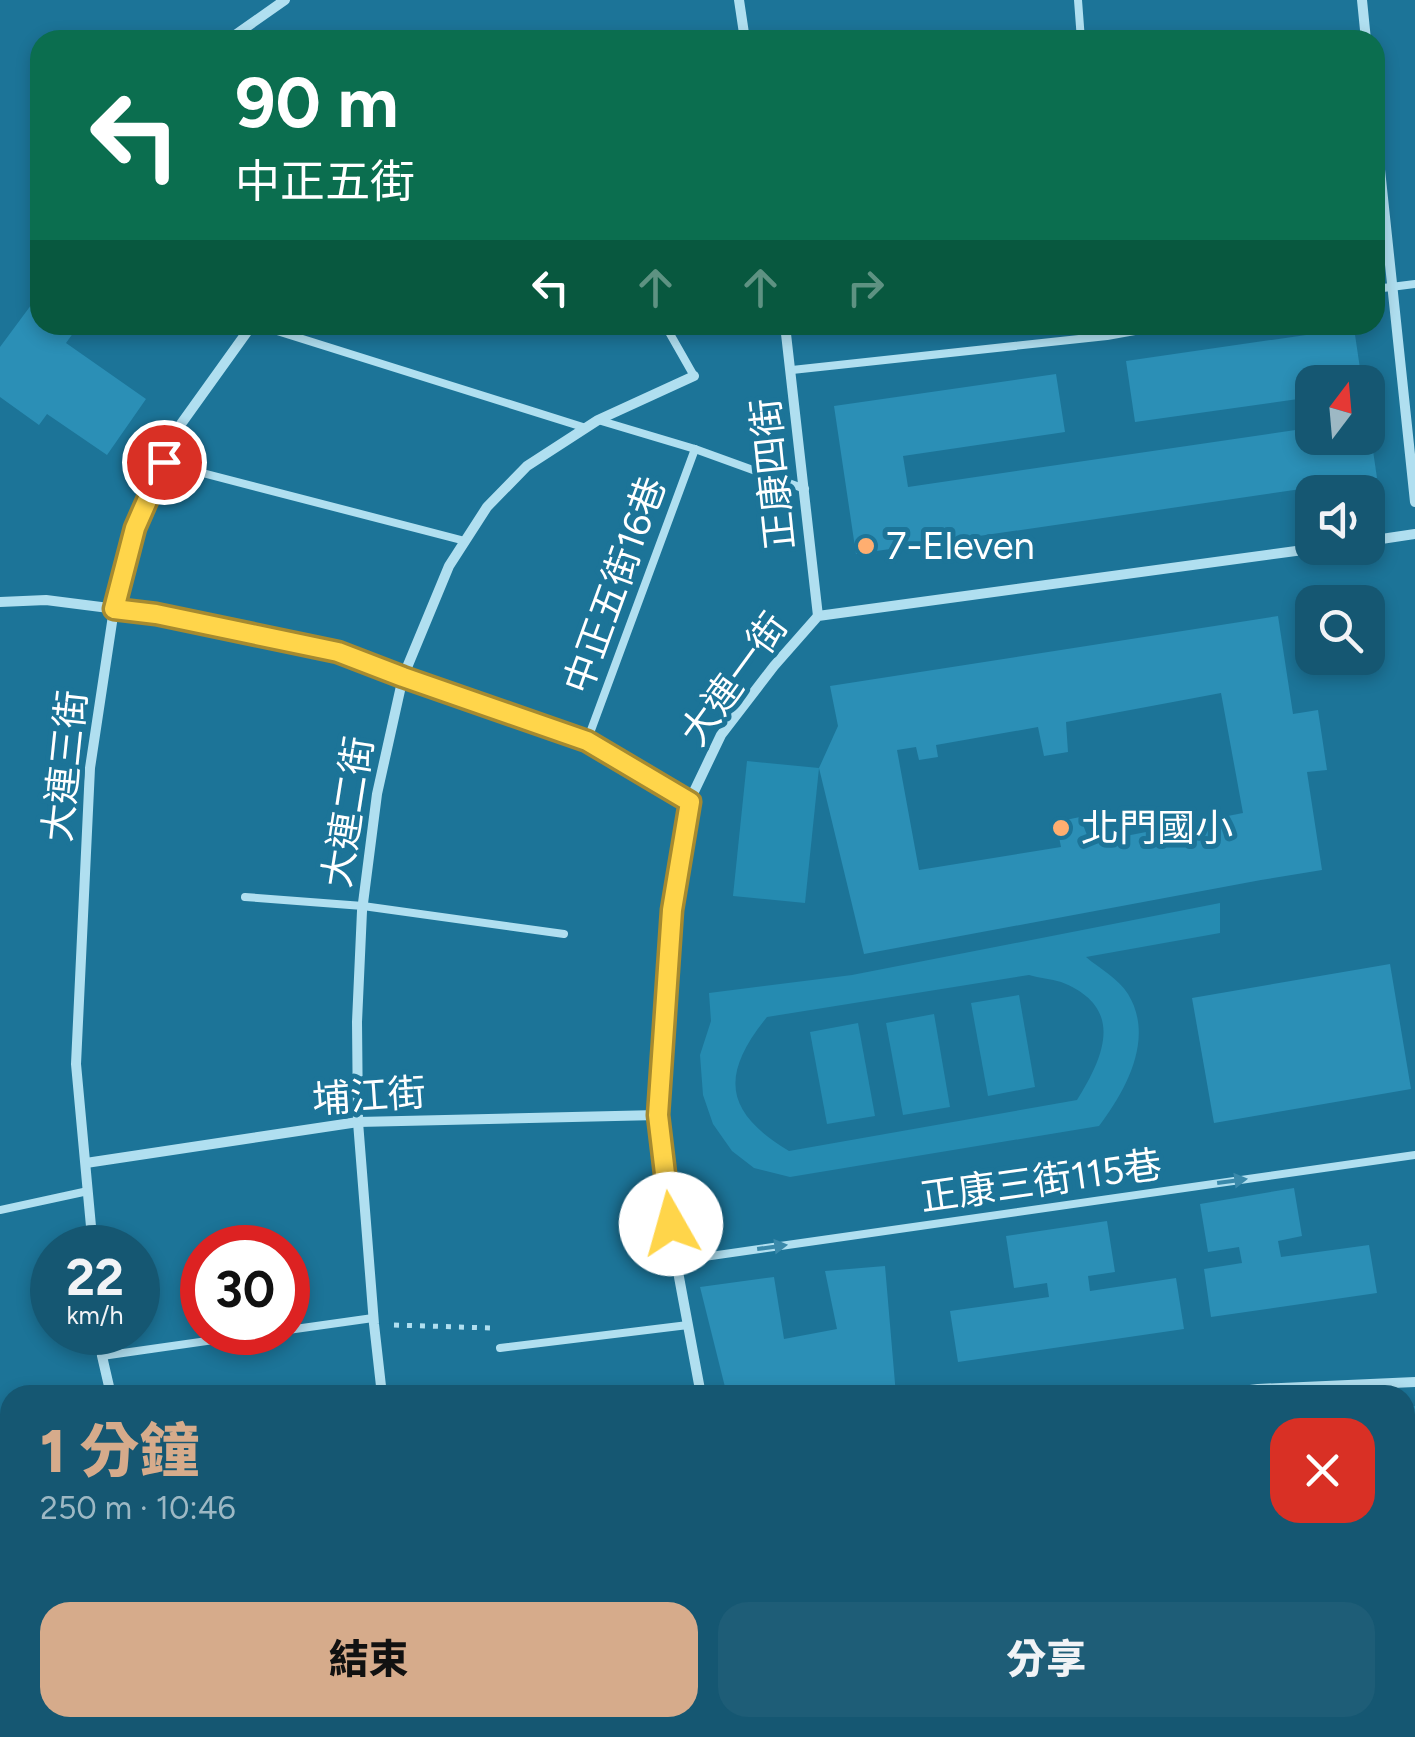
<!DOCTYPE html>
<html lang="zh-TW">
<head>
<meta charset="utf-8">
<style>
  body { margin:0; font-family:Figtree,"Noto Sans TC",sans-serif; background:#1e5d77; color:#f1f3f6; height:100vh; display:flex; flex-direction:column; font-size:38px; white-space:nowrap }
  * { box-sizing:border-box; margin:0 }
  p { font-size:32px; color:#9db8c4 }
  .icon { flex:none; width:55px; height:55px; fill:none; stroke:currentColor; stroke-width:2; stroke-linecap:round; stroke-linejoin:round }
  .map { position:relative; flex:1; overflow:hidden }
  .panel { position:absolute; left:0px; top:1385px; width:1415px; height:352px; display:flex; flex-direction:column; background:#155772; border-radius:30px 30px 0 0; box-shadow:0 5px 15px #0003 }
  .panel>* { flex:none }
  .guide { position:absolute; left:30px; top:30px; width:1355px; height:305px; border-radius:30px; box-shadow:0 5px 15px #0003; background:#0b6e4f; color:#fff; overflow:hidden }
  .needle { width:65px; rotate:16deg }
  .buttons { position:absolute; left:1295px; top:365px; display:grid; gap:20px }
  .buttons a { display:grid; place-items:center; width:90px; height:90px; border-radius:20px; background:#155772; box-shadow:0 5px 15px #0003; font-size:50px }
  .speed { position:absolute; left:30px; top:1225px; display:flex; gap:20px; font-size:50px; font-weight:700; text-align:center }
  .speed>* { display:grid; place-content:center; width:130px; height:130px; border-radius:50%; background:#155772; box-shadow:0 5px 15px #0003; line-height:1 }
  .speed small { font-size:25px; font-weight:400 }
  .speed .limit { border:15px solid #d22; background:#fff; color:#111 }
  .pin { position:absolute; display:grid; place-items:center; width:85px; height:85px; color:#fff; margin:-42px; border:5px solid #fff; border-radius:50%; box-shadow:0 2px 10px #0007 }
  .me { position:absolute; width:110px; margin:-55px; rotate:353deg; stroke-linejoin:round; filter:drop-shadow(0 0 8px #0008) }
  .turn { display:flex; align-items:center; gap:35px; height:210px; padding:0 40px; font-size:45px }
  .turn .icon { width:130px; height:130px; stroke-width:2.5 }
  .turn b { display:block; font-size:70px; line-height:85px }
  .lanes { display:flex; align-items:center; height:95px; padding:0 40px; background:#0003; justify-content:center; gap:50px; direction:ltr }
  .lanes .off { opacity:.35 }
  .round { display:grid; place-items:center; flex:none; width:105px; height:105px; border-radius:30px; background:#1e5d77 }
  .headline { display:flex; align-items:center; justify-content:space-between; height:170px; padding:0 40px }
  h1 { font-size:60px; font-weight:800; line-height:75px; color:#d6ab8b }
  .button { display:flex; gap:20px; margin-top:auto; padding:20px 40px }
  .button a { flex:1; height:115px; border-radius:30px; background:#d6ab8b; color:#111; font-size:40px; font-weight:800; line-height:115px; text-align:center }
  .button a+a { background:#1e5d77; color:#f1f3f6 }
  .map>svg:first-child { display:block }
</style>
</head>
<body>
<div class="map">
<svg width="1415" height="1737" viewBox="0 0 1415 1737">
  <rect width="100%" height="100%" fill="#1c7498"/>
  <g fill="#258bb1" fill-rule="evenodd">
    <polygon points="747,761 819,768 805,903 733,896"/>
    <path d="M1220 903V933L1086 957C1100 969 1118 978 1128 994 1155 1038 1126 1090 1099 1126L790 1177 754 1168 732 1151 713 1124 703 1095 700 1055 711 1021 709 993 852 975ZM1029 975C1039 978 1051 979 1061 982 1125 1007 1105 1055 1077 1100L789 1151C724 1112 720 1075 767 1017Z"/>
    <polygon points="1019,995 1035,1087 988,1096 971,1003"/>
    <polygon points="934,1014 950,1107 903,1115 886,1023"/>
    <polygon points="858,1023 875,1116 827,1124 810,1032"/>
    <polygon points="1405,1406 1415,1406 1413,1606 1405,1606"/>
  </g>
  <g fill="#2b8fb6" fill-rule="evenodd">
    <polygon points="40,293 40,325 79,325 66,343 146,399 107,455 47,414 39,425 0,397 0,347"/>
    <polygon points="1354,328 1362,382 1312,382 1312,438 1368,438 1368,430 1370,430 1377,478 856,554 834,406 1056,374 1065,432 903,456 908,487 1309,428 1305,398 1135,422 1126,361"/>
    <path d="M1278 616 1293 714 1318 710 1327 770 1307 772 1322 870 1261 880 864 954 819 768 838 726 830 686ZM1221 693 1243 813 1090 843 1080 817 1056 822 1061 847 919 870 897 750 916 747 919 760 938 757 936 745 1038 727 1044 756 1068 752 1066 722Z"/>
    <polygon points="1390,964 1411,1089 1214,1123 1192,998"/>
    <polygon points="1294,1188 1302,1236 1278,1241 1281,1257 1369,1245 1377,1293 1211,1317 1204,1269 1242,1263 1239,1247 1208,1252 1200,1204"/>
    <polygon points="1107,1221 1115,1272 1088,1276 1090,1291 1176,1278 1184,1329 958,1362 950,1311 1049,1297 1047,1283 1014,1288 1006,1236"/>
    <polygon points="885,1266 896,1395 727,1395 700,1287 774,1277 784,1339 837,1329 825,1271"/>
    <polygon points="10,1549 10,1595 0,1597 0,1552"/>
    <polygon points="10,1695 10,1728 130,1729 97,1737 0,1737 0,1697"/>
  </g>
  <g fill="none" stroke-linecap="round" stroke-linejoin="round">
    <g stroke="#b0dff0" stroke-width="5" stroke-dasharray="5 8" stroke-linecap="butt">
      <polyline points="394,1325 491,1328"/>
      <polyline points="1405,1422 1415,1423"/>
      <polyline points="1405,1451 1407,1483 1405,1515"/>
      <polyline points="1405,1582 1415,1593"/>
    </g>
    <g stroke="#b0dff0" stroke-width="8">
      <polyline points="1078,0 1081,40"/>
      <polyline points="1375,289 1415,284"/>
      <polyline points="258,325 586,428"/>
      <polyline points="665,325 694,376"/>
      <polyline points="792,370 1107,336 1168,325"/>
      <polyline points="598,420 695,449 805,489"/>
      <polyline points="164,463 465,541"/>
      <polyline points="587,741 695,449"/>
      <polyline points="245,897 363,906 564,934"/>
      <polyline points="0,1210 88,1191"/>
      <polyline points="676,1261 1415,1155"/>
      <polyline points="288,1330 373,1318"/>
      <polyline points="500,1348 688,1325"/>
      <polyline points="102,1356 270,1332"/>
      <polyline points="1163,1728 1164,1737"/>
      <polyline points="1323,1728 1324,1737"/>
    </g>
    <g stroke="#b0dff0" stroke-width="10">
      <polyline points="739,0 745,40"/>
      <polyline points="1362,0 1366,40"/>
      <polyline points="228,40 285,0"/>
      <polyline points="1375,122 1415,502"/>
      <polyline points="785,325 818,616"/>
      <polyline points="1368,541 1415,534"/>
      <polyline points="0,602 46,600 156,614 338,651 403,677 587,741 689,802"/>
      <polyline points="86,1163 358,1122 658,1115"/>
      <polyline points="93,1248 76,1064 90,768 114,609 135,529 181,424 252,325"/>
      <polyline points="100,1332 102,1356 111,1395"/>
      <polyline points="382,1395 374,1324 358,1122 357,1022 362,911 377,794 403,677 449,566 487,507 527,466 598,420 694,376"/>
      <polyline points="701,1395 676,1261 658,1115 672,909 689,802 721,735 774,666 818,616 1318,548"/>
      <polyline points="1211,1395 1258,1389 1415,1382"/>
      <polyline points="1405,1627 1415,1628"/>
      <polyline points="0,1663 10,1660"/>
      <polyline points="186,1728 188,1737"/>
      <polyline points="970,1728 972,1737"/>
      <polyline points="530,1737 568,1728"/>
      <polyline points="1026,1737 1036,1728"/>
    </g>
  </g>
  <defs><path id="oneway-solid" d="M-6-.8H1V-3.2L6.5 0L1 3.2V.8H-6Z" transform="scale(2.5)"/></defs>
  <g fill="#3a89aa">
    <use href="#oneway-solid" transform="translate(1232 1181) rotate(-8)"/>
    <use href="#oneway-solid" transform="translate(772 1247) rotate(-8)"/>
  </g>
  <g fill="none" stroke-linecap="round" stroke-linejoin="round">
    <g stroke="#a68a30" stroke-width="25">
      <polyline id="route" points="164,462 135,528 114,609 156,614 338,652 403,677 587,741 690,802 672,910 658,1115 671,1224"/>
    </g>
    <use href="#route" stroke="#ffd54a" stroke-width="18"/>
  </g>
  <g fill="#ffae70" stroke="#1c7498" stroke-width="4">
    <circle cx="866" cy="546" r="10"/>
    <circle cx="1061" cy="828" r="10"/>
  </g>
  <g text-anchor="middle" stroke-width="10" stroke-linejoin="round" paint-order="stroke">
    <g font-size="38" fill="#fff" stroke="#1c7498">
      <text transform="translate(773 474) rotate(-96)" y="13">正康四街</text>
      <text transform="translate(615 585) rotate(-70)" y="13">中正五街16巷</text>
      <text transform="translate(734 679) rotate(-54)" y="13">大連一街</text>
      <text transform="translate(65 766) rotate(-84)" y="13">大連三街</text>
      <text transform="translate(348 812) rotate(-81)" y="13">大連二街</text>
      <text transform="translate(369 1096) rotate(-4)" y="13">埔江街</text>
      <text transform="translate(1041 1181) rotate(-8)" y="13">正康三街115巷</text>
    </g>
    <g font-size="38" fill="#fff" stroke="#1c7498" text-anchor="start">
      <text x="886" y="559">7-Eleven</text>
      <text x="1081" y="841">北門國小</text>
    </g>
  </g>
</svg>
<div class="buttons">
<a><svg class="needle" viewBox="-14 -14 28 28"><path d="M0-13l5 13h-10z" fill="#e53935"/><path d="M0 13l5-13h-10z" fill="#9db8c4"/></svg></a>
<a><svg class="icon" aria-label="sound" viewBox="0 0 24 24"><path d="M4 9h4l5-4v14l-5-4H4zM17 9q2 3 0 6"/></svg></a>
<a><svg class="icon" aria-label="search" viewBox="0 0 24 24"><circle cx="10" cy="10" r="6"/><path d="M15 15l6 6"/></svg></a>
</div>
<div class="speed"><div>22<small>km/h</small></div><div class="limit">30</div></div>
<div class="pin" style="left:164px;top:462px;background:#d93025"><svg class="icon" aria-label="arrive" viewBox="0 0 24 24"><path d="M6 21V4h12l-3 4 3 4H6"/></svg></div>
<svg class="me" style="left:671px;top:1224px" viewBox="-20 -20 40 40"><circle r="19" fill="#fff"/><path d="M0-13L10 11 0 6-10 11z" fill="#ffd54a"/></svg>
<div class="guide">
<div class="turn"><svg class="icon" aria-label="left" viewBox="0 0 24 24"><path d="M17 20v-9H6M10 6l-5 5 5 5"/></svg><div><b>90 m</b>中正五街</div></div>
<div class="lanes"><svg class="icon" aria-label="left" viewBox="0 0 24 24"><path d="M17 20v-9H6M10 6l-5 5 5 5"/></svg><svg class="icon off" aria-label="ahead" viewBox="0 0 24 24"><path d="M12 20V5M6 11l6-6 6 6"/></svg><svg class="icon off" aria-label="ahead" viewBox="0 0 24 24"><path d="M12 20V5M6 11l6-6 6 6"/></svg><svg class="icon off" aria-label="right" viewBox="0 0 24 24"><path d="M7 20v-9h11M14 6l5 5-5 5"/></svg></div>
</div>
<section class="panel">
<div class="headline"><div><h1>1 分鐘</h1><p>250 m · 10:46</p></div><a class="round" style="background:#d93025;color:#fff"><svg class="icon" aria-label="close" viewBox="0 0 24 24"><path d="M6 6l12 12M18 6L6 18"/></svg></a></div>
<div class="button"><a>結束</a><a>分享</a></div>
</section>
</div>
</body>
</html>
